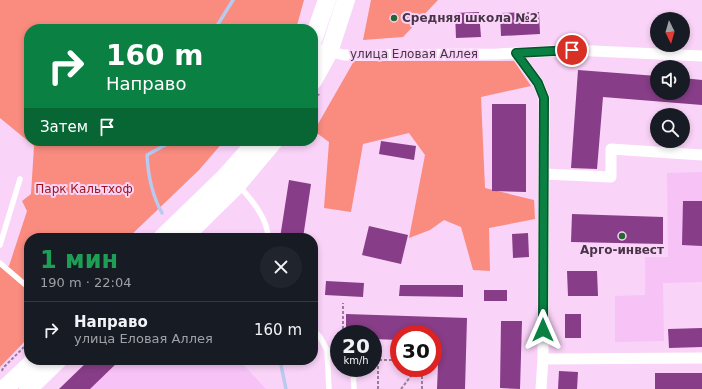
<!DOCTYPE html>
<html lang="ru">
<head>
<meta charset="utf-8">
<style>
  body { margin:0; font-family:"DejaVu Sans",sans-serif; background:#20242c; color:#f1f3f6; height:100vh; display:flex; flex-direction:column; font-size:15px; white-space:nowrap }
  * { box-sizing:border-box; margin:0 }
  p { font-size:13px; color:#9ea1a6 }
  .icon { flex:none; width:22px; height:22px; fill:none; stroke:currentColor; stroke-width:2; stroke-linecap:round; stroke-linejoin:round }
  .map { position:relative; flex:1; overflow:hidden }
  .sheet { position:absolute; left:24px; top:233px; width:294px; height:132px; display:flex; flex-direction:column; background:#171b24; border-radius:16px; box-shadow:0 2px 6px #0003 }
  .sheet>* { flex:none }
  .guide { position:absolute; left:24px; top:24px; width:294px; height:122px; border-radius:16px; box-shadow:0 2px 6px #0003; background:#0b8043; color:#fff; overflow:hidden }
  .needle { width:26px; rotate:175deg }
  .fabs { position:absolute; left:650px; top:12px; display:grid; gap:8px }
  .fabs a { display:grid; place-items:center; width:40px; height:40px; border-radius:50%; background:#171b24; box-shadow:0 2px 6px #0003; font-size:20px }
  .speed { position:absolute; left:330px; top:325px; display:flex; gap:8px; font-size:20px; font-weight:700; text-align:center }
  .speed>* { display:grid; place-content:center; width:52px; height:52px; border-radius:50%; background:#171b24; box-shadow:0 2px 6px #0003; line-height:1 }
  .speed small { font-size:10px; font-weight:400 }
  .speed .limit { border:6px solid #d22; background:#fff; color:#111 }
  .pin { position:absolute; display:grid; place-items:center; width:34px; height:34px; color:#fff; margin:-17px; border:2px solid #fff; border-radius:50%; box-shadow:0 1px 4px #0007 }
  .me { position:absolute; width:44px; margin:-22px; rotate:0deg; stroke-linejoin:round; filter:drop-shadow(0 0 3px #0008) }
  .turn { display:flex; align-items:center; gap:14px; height:84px; padding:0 16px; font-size:18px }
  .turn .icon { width:52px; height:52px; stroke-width:2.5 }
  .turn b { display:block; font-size:28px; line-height:34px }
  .then { display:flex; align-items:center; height:38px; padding:0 16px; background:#0003; gap:8px; font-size:15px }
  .round { display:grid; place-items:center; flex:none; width:42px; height:42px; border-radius:21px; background:#20242c }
  .head { display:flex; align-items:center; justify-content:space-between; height:68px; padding:0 16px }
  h1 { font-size:24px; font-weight:700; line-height:30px; color:#1e9e55 }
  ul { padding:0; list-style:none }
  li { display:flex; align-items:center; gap:12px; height:56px; padding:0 16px; border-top:1px solid #363941 }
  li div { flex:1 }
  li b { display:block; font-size:15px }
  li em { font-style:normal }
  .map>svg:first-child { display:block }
</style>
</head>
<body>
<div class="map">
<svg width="702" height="389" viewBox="0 0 702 389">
  <rect width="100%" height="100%" fill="#fad3f8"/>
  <g fill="#f7c2f6">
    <polygon points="702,172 702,282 663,283 664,341 615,342 615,296 645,295 645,257 668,257 667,173"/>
    <polygon points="89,360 239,360 266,389 59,389"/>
  </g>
  <g fill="#f98b7f">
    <polygon points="0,0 304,0 296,29 29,29 29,141 224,141 199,170 128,238 29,238 29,337 0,367 0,267 9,266 27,211 22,201 31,194 34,146 0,118"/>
    <polygon points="371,0 438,0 403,37 363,40"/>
    <polygon points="354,61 514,61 531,86 481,97 485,188 534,200 535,219 489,228 490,271 473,270 461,227 444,220 430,230 409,238 425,155 409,133 363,144 351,212 324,208 329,142 314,131"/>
  </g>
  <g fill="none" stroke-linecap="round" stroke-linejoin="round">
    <g stroke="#b9c9ef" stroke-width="3.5">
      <polyline points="215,29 233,0"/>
      <path d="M162 213C152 195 148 175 147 155L167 144V141"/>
      <polyline points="280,360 286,389"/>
    </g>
  </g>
  <g fill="#873d87">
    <polygon points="479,12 481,37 456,38 455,13"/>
    <polygon points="539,12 540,34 501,36 500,13"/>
    <polygon points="578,70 657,76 657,93 683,93 683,78 702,80 702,105 603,97 597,169 571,168"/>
    <polygon points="492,104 526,104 526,192 492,191"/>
    <polygon points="381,141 416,146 414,160 379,154"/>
    <polygon points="289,180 311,184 303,238 280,238"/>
    <polygon points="683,201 702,201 702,246 682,245"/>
    <polygon points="572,214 663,217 663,244 571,242"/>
    <polygon points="369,226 408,235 401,264 362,255"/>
    <polygon points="528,233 529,257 513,258 512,234"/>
    <polygon points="567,271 597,271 598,296 568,296"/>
    <polygon points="326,281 364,283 363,297 325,295"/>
    <polygon points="400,285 463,285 463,297 399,296"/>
    <rect x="484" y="290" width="23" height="11"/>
    <polygon points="346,314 467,318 465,389 437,389 439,341 433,341 433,334 399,334 399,340 373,339 373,334 346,334"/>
    <rect x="565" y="314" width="16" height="24"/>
    <polygon points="501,321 522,321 520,389 500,388"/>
    <polygon points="702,328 702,347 669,348 668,329"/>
    <polygon points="89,360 120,360 90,389 59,389"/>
    <polygon points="559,371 578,372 577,389 558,389"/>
    <rect x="655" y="373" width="47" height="16"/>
  </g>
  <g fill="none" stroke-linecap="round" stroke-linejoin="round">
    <g stroke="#997d98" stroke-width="2" stroke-dasharray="3 2" stroke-linecap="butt">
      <polyline points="313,104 319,94"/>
      <polyline points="343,334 343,303"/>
      <polyline points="373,360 378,360"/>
      <polyline points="2,371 3,368 27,344 29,344"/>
      <polyline points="378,389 378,360 399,360"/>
      <polyline points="401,389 417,368"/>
      <polyline points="422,389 422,368"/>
    </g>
    <g stroke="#fff" stroke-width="5.5">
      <path d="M239 186C252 200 268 219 268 238"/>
      <polyline points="0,245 20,179"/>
      <polyline points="0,263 29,288"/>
      <polyline points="313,330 320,337 327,350 329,389"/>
      <polyline points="353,368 354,389"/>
    </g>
    <g stroke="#fff" stroke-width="11">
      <polyline points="313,48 344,55 498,54 572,50 702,56"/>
      <polyline points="516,53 538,83 544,98 543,359 541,389"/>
      <polyline points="544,174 611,177 611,149 702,155"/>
      <polyline points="543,359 702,358"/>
    </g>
    <g stroke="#fff" stroke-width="18">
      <polyline points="313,40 327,0"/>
      <polyline points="313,81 329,52 346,0"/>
      <polyline points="162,238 225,177 257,141"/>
      <polyline points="183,238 237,185 274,141"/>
      <polyline points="4,389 35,360"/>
      <polyline points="28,389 58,360"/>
    </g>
  </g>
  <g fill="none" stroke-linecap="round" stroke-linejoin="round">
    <g stroke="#07532c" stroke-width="10">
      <polyline id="route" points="543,330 544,98 538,83 516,53 572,50"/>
    </g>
    <use href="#route" stroke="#0b8043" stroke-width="7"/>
  </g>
  <g fill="#246731" stroke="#fad3f8" stroke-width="1.5">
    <circle cx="394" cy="18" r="4"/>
    <circle cx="622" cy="236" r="4"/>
  </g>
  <g text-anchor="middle" stroke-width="4" stroke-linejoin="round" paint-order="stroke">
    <g font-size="12" font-weight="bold" fill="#483548" stroke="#fad3f8" text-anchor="start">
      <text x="402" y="22">Средняя школа №2</text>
      <text x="622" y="254" text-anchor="middle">Арго-инвест</text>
    </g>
    <g font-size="12" fill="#483548" stroke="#fad3f8">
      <text x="414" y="58">улица Еловая Аллея</text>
    </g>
    <g font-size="12" fill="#9d1315" stroke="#fad3f8">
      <text x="84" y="193">Парк Кальтхоф</text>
    </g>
  </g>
</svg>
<div class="fabs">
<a><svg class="needle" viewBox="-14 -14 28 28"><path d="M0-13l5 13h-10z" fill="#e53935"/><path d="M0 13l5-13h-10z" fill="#9ea1a6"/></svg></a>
<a><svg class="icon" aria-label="sound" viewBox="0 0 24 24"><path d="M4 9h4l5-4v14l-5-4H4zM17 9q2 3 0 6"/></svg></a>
<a><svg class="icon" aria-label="search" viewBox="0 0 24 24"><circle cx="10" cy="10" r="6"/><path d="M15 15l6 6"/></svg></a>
</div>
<div class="speed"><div>20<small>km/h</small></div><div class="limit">30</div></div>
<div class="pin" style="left:572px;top:50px;background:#d93025"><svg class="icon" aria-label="arrive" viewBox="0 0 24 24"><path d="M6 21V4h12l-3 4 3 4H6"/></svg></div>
<svg class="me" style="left:543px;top:330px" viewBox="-20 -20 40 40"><path d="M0-17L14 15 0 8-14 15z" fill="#0b8043" stroke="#fff" stroke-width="4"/></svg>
<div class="guide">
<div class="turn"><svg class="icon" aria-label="right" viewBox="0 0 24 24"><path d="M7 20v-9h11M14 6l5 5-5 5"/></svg><div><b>160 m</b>Направо</div></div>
<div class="then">Затем<svg class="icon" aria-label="arrive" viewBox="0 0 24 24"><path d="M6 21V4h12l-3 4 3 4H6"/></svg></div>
</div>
<section class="sheet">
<div class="head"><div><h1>1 мин</h1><p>190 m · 22:04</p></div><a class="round"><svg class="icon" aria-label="close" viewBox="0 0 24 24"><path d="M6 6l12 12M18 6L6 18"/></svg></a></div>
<ul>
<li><svg class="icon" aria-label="right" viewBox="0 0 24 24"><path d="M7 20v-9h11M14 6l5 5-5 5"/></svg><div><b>Направо</b><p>улица Еловая Аллея</p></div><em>160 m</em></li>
</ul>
</section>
</div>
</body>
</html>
